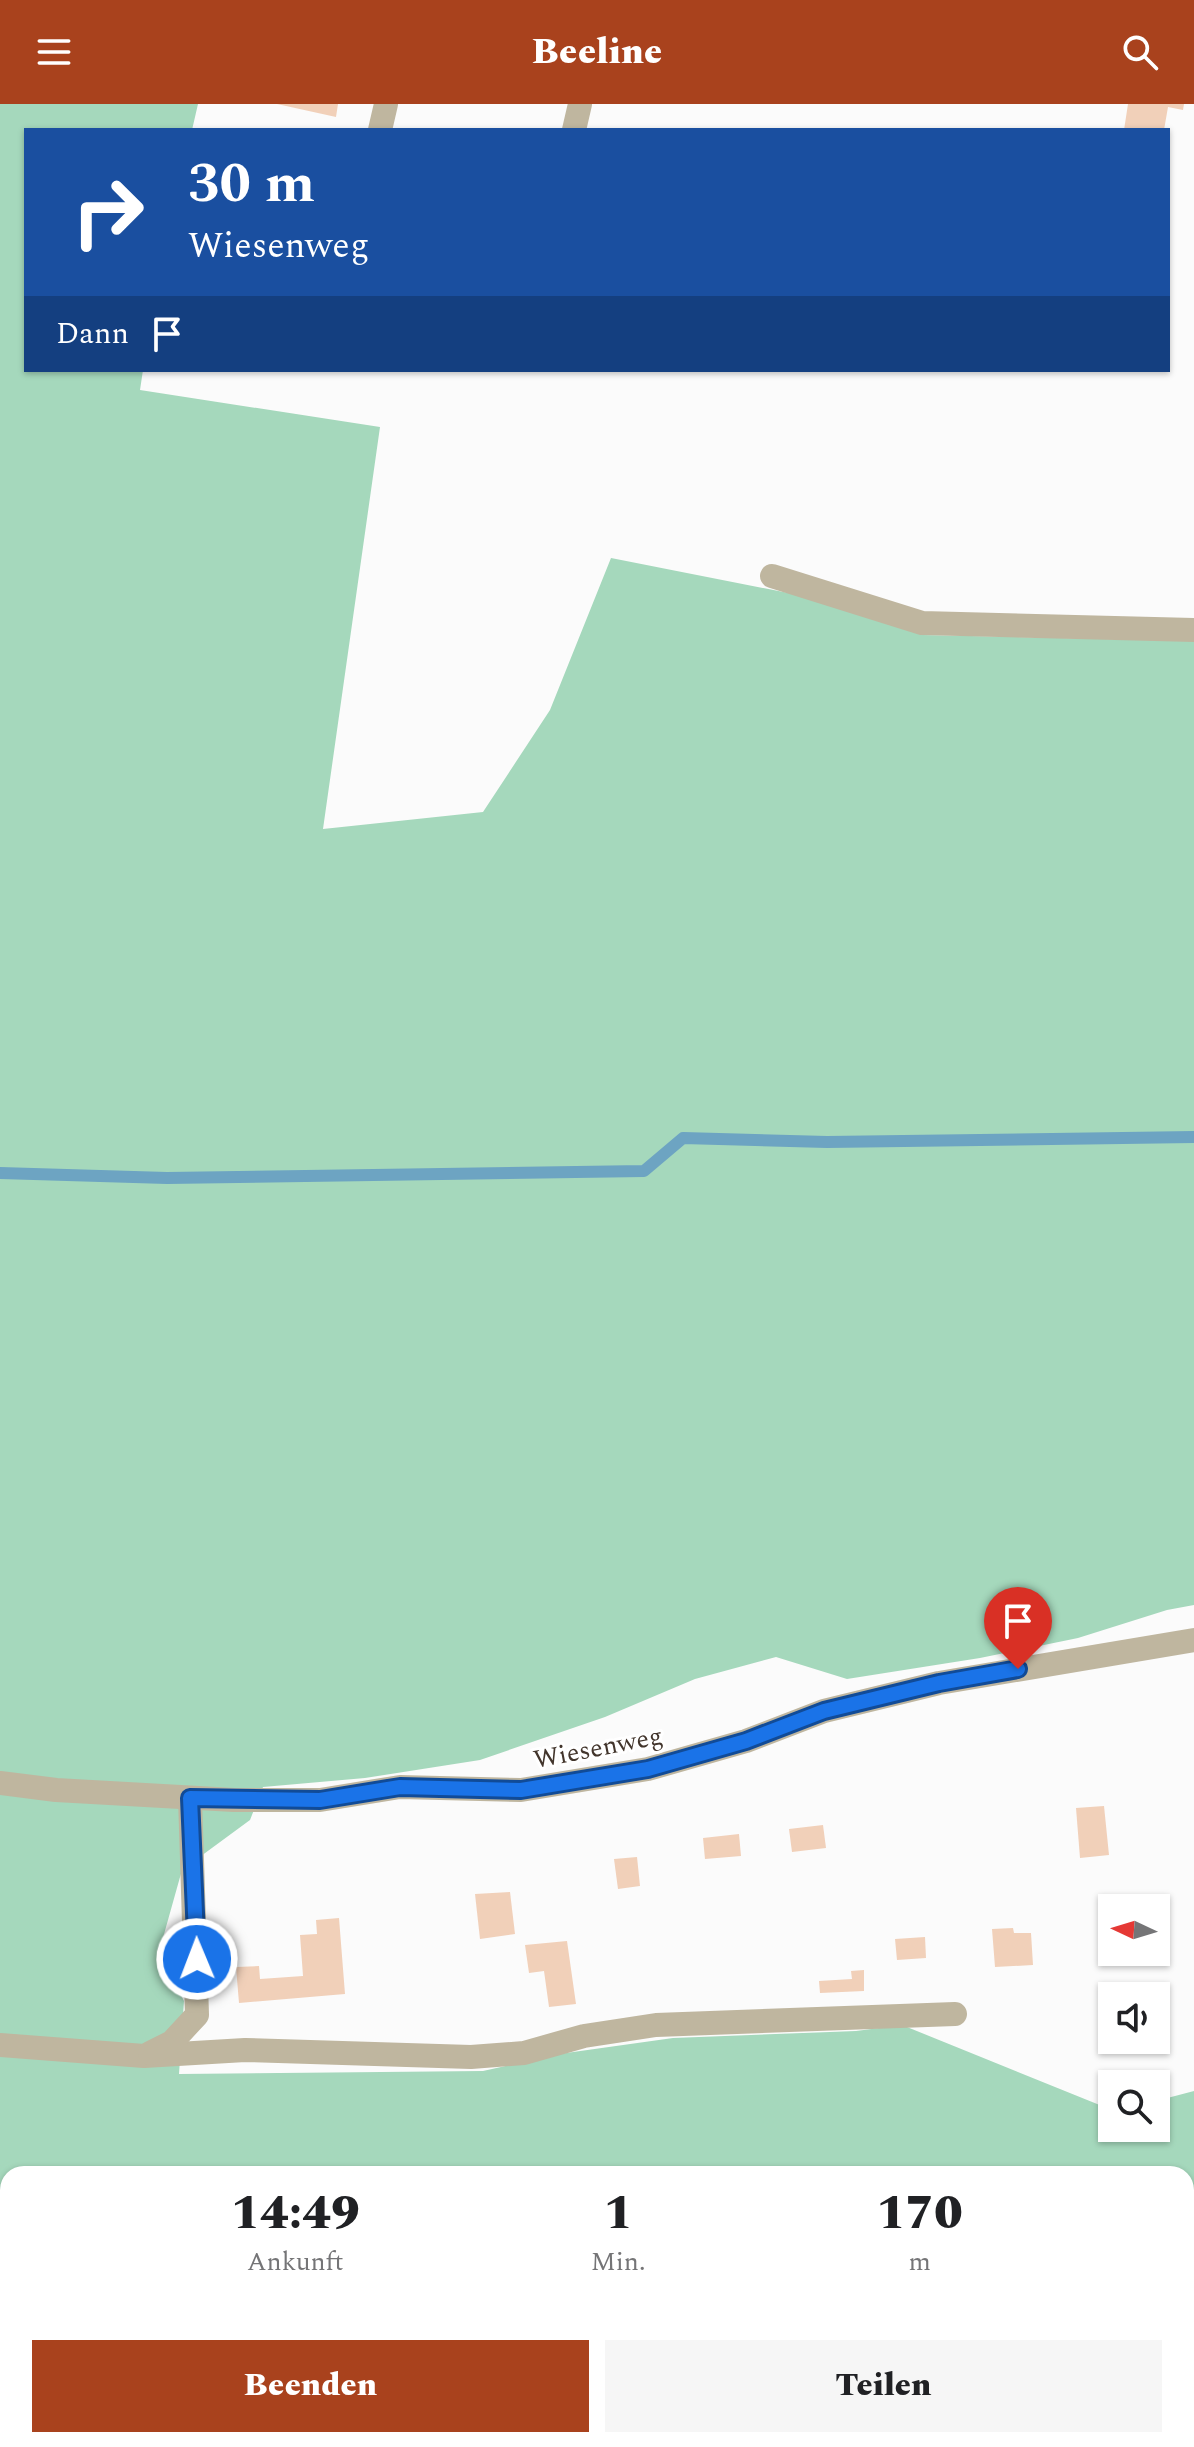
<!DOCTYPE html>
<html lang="de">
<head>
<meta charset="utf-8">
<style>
  body { margin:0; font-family:Spectral,serif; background:#f6f6f6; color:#202124; height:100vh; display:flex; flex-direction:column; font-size:30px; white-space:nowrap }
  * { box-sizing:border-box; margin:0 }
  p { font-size:26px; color:#757577 }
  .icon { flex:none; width:44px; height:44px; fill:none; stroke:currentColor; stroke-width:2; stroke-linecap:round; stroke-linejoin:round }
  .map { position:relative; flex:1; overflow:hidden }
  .side { position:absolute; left:0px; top:2062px; width:1194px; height:282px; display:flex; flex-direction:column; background:#fff; border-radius:24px 24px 0 0; box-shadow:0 2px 6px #0004 }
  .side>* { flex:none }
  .hud { position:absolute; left:24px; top:24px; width:1146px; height:244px; border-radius:0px; box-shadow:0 2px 6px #0004; background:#1a4fa0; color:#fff; overflow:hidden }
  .needle { width:52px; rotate:274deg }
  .fabs { position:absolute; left:1098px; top:1790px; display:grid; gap:16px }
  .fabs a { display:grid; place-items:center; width:72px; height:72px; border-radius:0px; background:#fff; box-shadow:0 2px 6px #0004; font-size:40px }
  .pin { position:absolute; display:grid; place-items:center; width:68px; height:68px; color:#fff; margin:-82px -34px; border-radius:50% 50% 50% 0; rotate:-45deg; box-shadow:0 0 8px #0007 }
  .pin .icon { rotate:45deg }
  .me { position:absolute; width:88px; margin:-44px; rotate:359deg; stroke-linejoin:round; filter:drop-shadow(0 0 6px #0008) }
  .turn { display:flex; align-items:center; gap:28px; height:168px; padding:0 32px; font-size:36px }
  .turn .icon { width:104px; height:104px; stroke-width:2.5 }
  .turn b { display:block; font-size:56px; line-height:68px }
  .then { display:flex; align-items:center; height:76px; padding:0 32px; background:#0003; gap:16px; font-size:30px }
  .eta { display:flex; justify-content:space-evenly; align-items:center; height:136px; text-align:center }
  .eta b { font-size:48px; font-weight:800; line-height:56px }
  .cta { display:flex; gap:16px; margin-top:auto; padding:16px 32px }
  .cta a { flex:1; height:92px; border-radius:0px; background:#a9421d; color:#fff; font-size:32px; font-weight:800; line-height:92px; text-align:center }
  .cta a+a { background:#f6f6f6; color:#202124 }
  header { display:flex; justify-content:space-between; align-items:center; height:104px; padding:0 32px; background:#a9421d; color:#fff; font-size:36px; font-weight:800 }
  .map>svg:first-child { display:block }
</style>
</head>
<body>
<header><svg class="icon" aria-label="menu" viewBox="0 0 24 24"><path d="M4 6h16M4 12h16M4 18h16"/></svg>Beeline<svg class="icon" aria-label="search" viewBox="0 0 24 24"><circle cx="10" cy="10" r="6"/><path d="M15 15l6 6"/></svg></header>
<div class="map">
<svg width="1194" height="2343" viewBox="0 0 1194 2343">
  <rect width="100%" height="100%" fill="#fbfbfb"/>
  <polygon fill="#fbebe0" points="8,2334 8,2336 986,2336 872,2343 0,2343 0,2335"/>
  <g fill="#a5d8bc">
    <polygon points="0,0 198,0 192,26 26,26 26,266 143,266 140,286 380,323 323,725 483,708 550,606 611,454 809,493 923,531 1194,537 1194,1501 1167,1506 1078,1534 980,1554 847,1575 776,1553 695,1575 605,1613 480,1656 365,1674 263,1683 250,1716 182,1766 159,1848 184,1897 179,1970 483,1967 559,1950 673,1934 856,1927 902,1921 1112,2006 1112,2024 1156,2024 1156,1997 1194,1987 1194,2253 1186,2254 1186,2070 8,2070 8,2334 0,2335"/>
    <polygon points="1186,2322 1194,2322 1194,2343 872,2343 986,2336 1186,2336"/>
  </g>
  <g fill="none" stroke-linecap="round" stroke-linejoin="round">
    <polyline stroke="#6da4c2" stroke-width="12" points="0,1069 167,1074 644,1067 683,1034 827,1038 1194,1033"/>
  </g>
  <g fill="#f1d0b9">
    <polygon points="277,0 338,0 336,13"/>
    <polygon points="1128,0 1184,0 1183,6 1168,3 1164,26 1124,26"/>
    <polygon points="1104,1702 1109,1751 1080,1754 1076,1704"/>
    <polygon points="823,1721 826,1744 792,1748 789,1725"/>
    <polygon points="739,1730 741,1752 705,1755 703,1734"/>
    <polygon points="637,1753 640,1782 618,1785 614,1755"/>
    <polygon points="510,1788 515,1830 480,1835 475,1790"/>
    <polygon points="339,1814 345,1890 239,1899 236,1863 259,1862 260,1875 303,1872 300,1831 317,1830 316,1816"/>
    <polygon points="1013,1824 1014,1829 1031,1829 1033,1861 995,1863 992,1825"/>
    <polygon points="925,1833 926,1854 897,1856 895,1835"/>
    <polygon points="567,1837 576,1900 549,1903 544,1867 529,1869 525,1841"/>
    <polygon points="864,1866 864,1887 820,1889 819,1877 852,1875 851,1867"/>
  </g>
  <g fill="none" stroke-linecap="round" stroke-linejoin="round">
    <g stroke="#bfb69f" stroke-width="24">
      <polyline points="380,26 386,0"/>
      <polyline points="574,26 580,0"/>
      <polyline points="772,472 922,519 1194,526"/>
      <polyline points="0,1679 56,1686 234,1696 320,1696 400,1683 521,1686 648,1665 746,1637 824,1607 939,1579 1194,1536"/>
      <polyline points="0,1941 144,1952 245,1946 471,1953 524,1949 584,1932 656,1921 955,1910"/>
      <polyline points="150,1949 172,1938 197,1911 190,1694"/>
    </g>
    <g stroke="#797069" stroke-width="6" stroke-dasharray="4 8" stroke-linecap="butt">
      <polyline points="1186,2276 1194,2275"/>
      <polyline points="1186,2301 1194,2301"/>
      <polyline points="199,2343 302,2336"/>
      <polyline points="581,2343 682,2336"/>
    </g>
  </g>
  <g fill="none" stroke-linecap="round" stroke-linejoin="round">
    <g stroke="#114b97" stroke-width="20">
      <polyline id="route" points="197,1855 190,1694 320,1696 400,1683 521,1686 648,1665 746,1637 824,1607 939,1579 1018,1565"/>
    </g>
    <use href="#route" stroke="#1a73e8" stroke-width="14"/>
  </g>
  <g text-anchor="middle" stroke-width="6" stroke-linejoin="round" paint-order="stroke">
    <g font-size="26" fill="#42352c" stroke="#fff">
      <text transform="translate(598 1643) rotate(-11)" y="9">Wiesenweg</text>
    </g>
  </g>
</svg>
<div class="fabs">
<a><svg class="needle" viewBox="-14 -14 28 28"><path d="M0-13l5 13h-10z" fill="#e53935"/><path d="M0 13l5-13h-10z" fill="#757577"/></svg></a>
<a><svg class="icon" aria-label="sound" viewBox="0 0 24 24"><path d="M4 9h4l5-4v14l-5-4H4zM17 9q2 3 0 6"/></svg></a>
<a><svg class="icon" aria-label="search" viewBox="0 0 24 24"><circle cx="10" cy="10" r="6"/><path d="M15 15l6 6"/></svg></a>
</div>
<div class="pin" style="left:1018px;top:1565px;background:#d93025"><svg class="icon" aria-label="arrive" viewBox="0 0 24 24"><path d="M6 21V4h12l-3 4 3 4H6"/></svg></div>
<svg class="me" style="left:197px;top:1855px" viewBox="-20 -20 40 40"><circle r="17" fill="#1a73e8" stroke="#fff" stroke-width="3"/><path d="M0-11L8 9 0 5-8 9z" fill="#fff"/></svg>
<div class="hud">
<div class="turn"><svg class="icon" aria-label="right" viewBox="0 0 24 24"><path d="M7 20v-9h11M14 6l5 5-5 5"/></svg><div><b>30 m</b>Wiesenweg</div></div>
<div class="then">Dann<svg class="icon" aria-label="arrive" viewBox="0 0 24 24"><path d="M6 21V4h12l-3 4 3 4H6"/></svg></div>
</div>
<section class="side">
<div class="eta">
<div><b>14:49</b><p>Ankunft</p></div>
<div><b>1</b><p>Min.</p></div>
<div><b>170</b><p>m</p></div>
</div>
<div class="cta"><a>Beenden</a><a>Teilen</a></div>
</section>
</div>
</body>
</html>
